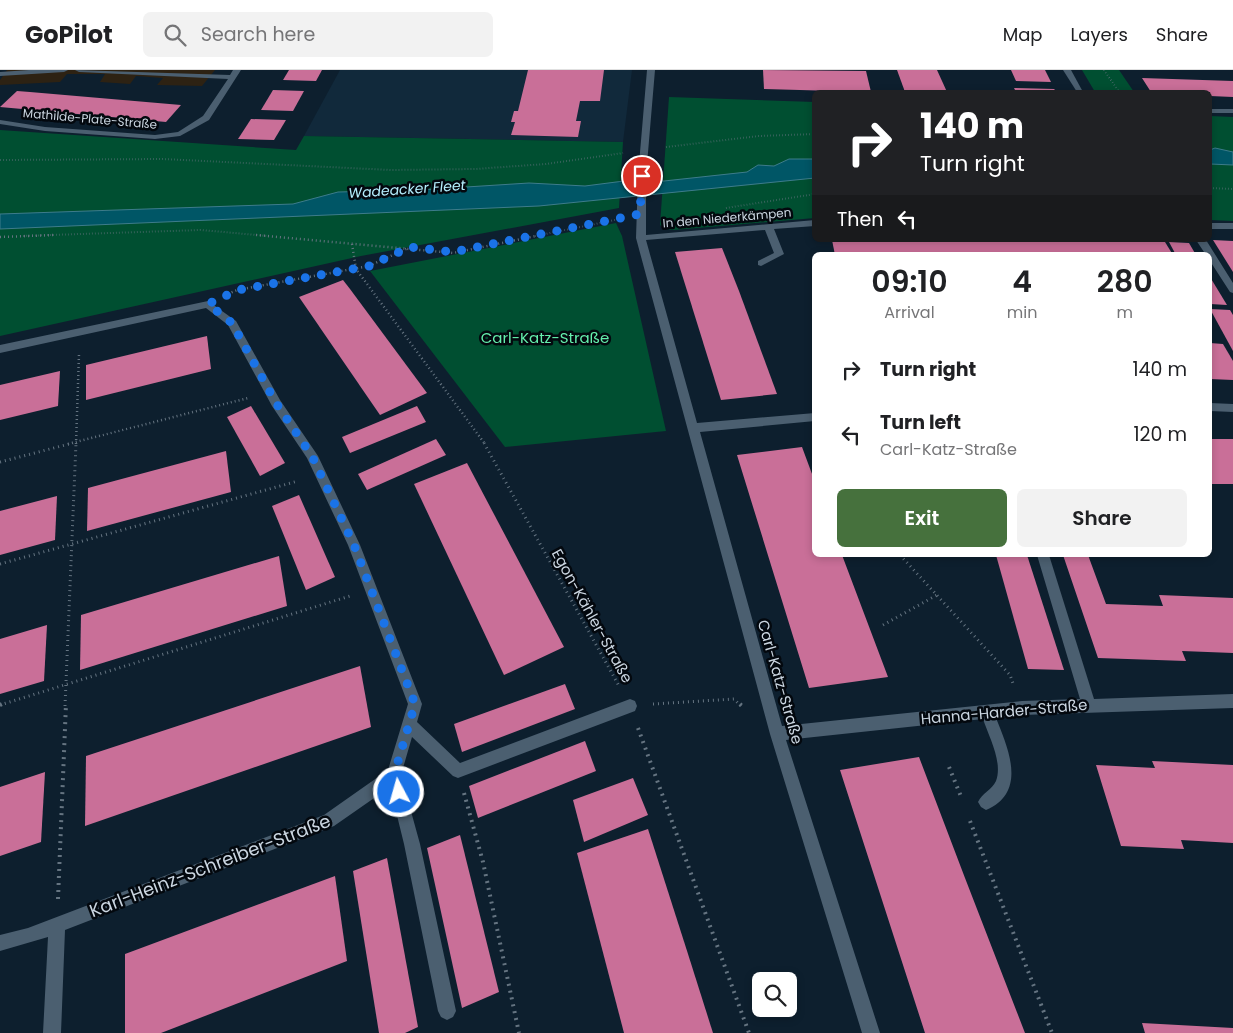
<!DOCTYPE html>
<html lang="en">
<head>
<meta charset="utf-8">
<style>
  body { margin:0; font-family:Poppins,sans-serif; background:#f2f2f2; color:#202124; height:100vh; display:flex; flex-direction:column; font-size:19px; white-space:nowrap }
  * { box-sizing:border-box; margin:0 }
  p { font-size:16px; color:#757577 }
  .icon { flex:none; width:28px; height:28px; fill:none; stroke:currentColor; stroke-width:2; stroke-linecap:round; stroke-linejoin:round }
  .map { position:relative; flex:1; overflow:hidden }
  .panel { position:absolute; left:812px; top:182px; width:400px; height:305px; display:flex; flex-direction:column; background:#fff; border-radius:8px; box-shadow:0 2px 8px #0003 }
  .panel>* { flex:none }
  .banner { position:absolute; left:812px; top:20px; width:400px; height:152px; border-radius:8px; box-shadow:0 2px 8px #0003; background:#202124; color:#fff; overflow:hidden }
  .fabs { position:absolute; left:752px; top:902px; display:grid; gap:10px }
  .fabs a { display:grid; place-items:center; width:45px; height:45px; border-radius:8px; background:#fff; box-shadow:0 2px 8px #0003; font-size:25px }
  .pin { position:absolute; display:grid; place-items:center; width:42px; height:42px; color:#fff; margin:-21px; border:2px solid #fff; border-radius:50%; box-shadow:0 1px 5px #0007 }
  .me { position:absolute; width:55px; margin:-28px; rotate:354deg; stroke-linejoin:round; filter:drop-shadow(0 0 4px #0008) }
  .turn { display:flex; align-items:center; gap:18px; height:105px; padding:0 25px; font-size:22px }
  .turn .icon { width:65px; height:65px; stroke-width:2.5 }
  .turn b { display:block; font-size:35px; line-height:42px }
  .then { display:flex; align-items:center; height:48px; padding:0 25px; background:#0003; gap:10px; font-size:19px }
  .eta { display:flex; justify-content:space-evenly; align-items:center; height:85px; text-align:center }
  .eta b { font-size:30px; font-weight:600; line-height:35px }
  .action { display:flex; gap:10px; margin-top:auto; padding:10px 25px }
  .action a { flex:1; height:58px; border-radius:8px; background:#46713d; color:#fff; font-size:20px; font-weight:600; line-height:58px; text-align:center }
  .action a+a { background:#f2f2f2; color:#202124 }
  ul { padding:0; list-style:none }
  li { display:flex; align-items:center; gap:15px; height:65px; padding:0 25px }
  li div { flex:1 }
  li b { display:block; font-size:19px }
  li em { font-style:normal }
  header { display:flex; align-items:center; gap:30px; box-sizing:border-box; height:70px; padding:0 25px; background:#fff; border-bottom:1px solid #e0e0e0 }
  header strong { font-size:24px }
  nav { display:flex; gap:28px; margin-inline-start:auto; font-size:18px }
  .search { width:350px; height:45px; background:#f2f2f2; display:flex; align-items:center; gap:12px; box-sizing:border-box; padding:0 18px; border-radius:8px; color:#757577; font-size:19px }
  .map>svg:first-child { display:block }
</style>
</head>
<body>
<header>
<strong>GoPilot</strong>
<div class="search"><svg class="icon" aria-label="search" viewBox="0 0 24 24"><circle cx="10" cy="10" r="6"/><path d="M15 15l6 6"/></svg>Search here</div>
<nav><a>Map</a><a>Layers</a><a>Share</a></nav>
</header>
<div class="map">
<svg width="1233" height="963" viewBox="0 0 1233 963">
  <rect width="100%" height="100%" fill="#0d1f2e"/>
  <polygon fill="#2d2213" points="7,0 215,0 202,16 157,15 163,8 136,6 130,14 100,12 105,4 67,4 60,12 0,15 0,10"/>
  <polygon fill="#11293b" points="340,0 632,0 623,72 304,66"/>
  <g fill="#004f31">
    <polygon points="1082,0 1119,0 1134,22 1095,22"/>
    <polygon points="669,27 815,32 815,148 674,160 665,159 660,155"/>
    <polygon points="1210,46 1233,47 1233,151 1210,150"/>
    <polygon points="0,60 296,80 304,66 623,72 619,138 361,186 0,266"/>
    <polygon points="616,153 622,166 666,361 505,377 370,201"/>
  </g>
  <g fill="#005666" stroke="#3d7c8b">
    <polygon points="1215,78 1233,82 1233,95 1210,94 1210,80"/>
    <polygon points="789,89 815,89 815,108 539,136 0,159 0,144 293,134 338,122 419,120 529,113 585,116 624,111 664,111 747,102 758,95 774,96"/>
  </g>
  <g fill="#c96f98">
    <polygon points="289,0 322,0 316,11 283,10"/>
    <polygon points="528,0 604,0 600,31 580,31 576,51 581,51 578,67 511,65 515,52 511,52 514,41 518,41"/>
    <polygon points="763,0 866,1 871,22 764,19"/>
    <polygon points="897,0 937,0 947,22 905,22"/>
    <polygon points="1011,0 1045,0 1051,12 1016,11"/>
    <polygon points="1142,8 1233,11 1233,27 1210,26 1210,22 1151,22"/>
    <polygon points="1014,18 1054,19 1057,22 1016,22"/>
    <polygon points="273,20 304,21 293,41 261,40"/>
    <polygon points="17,21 30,22 181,35 166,52 0,37"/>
    <polygon points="251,49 286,50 274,70 238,69"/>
    <polygon points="832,170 1165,172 1173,185 835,185"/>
    <polygon points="1213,170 1233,171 1233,202"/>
    <polygon points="1169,172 1189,173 1196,185 1176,185"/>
    <polygon points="722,178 739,221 777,324 721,330 675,182"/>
    <polygon points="1210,207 1227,235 1210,234"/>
    <polygon points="343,210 350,219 427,323 380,345 299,227"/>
    <polygon points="1210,239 1230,240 1233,245 1233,281"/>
    <polygon points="207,266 211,299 86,330 86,295"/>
    <polygon points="1210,273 1223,274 1233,291 1233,310 1210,309"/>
    <polygon points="60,301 58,336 0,350 0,315"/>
    <polygon points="251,336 285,393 260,406 227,347"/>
    <polygon points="417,336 426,352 350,383 342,367"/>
    <polygon points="436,369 446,385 367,420 358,404"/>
    <rect x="1210" y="369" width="23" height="45"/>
    <polygon points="802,377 815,412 815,485 842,485 888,607 809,618 737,385"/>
    <polygon points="226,381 231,422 87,461 88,418"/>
    <polygon points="467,393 564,577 504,605 414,414"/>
    <polygon points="299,425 335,507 306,520 272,436"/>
    <polygon points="57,426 55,470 0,485 0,441"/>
    <polygon points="996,485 1027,485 1064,600 1028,599"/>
    <polygon points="1063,485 1088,485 1106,534 1163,536 1159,525 1233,528 1233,583 1182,581 1186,591 1098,588"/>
    <polygon points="279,486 287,536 80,600 81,545"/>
    <polygon points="47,555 44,611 0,624 0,569"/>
    <polygon points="360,596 371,657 85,756 86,686"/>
    <polygon points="565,614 575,639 462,682 454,654"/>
    <polygon points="585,671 596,701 478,748 469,716"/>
    <polygon points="919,687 965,808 1025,963 925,963 840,700"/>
    <polygon points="1152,691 1233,695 1233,773 1181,770 1184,779 1121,776 1096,695 1155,698"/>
    <polygon points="45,702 41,772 0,786 0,717"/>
    <polygon points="633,708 648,745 584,772 573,730"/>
    <polygon points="648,759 688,884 713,963 624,963 577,783"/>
    <polygon points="460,765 499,922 462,938 427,778"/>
    <polygon points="387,788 418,957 405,963 379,963 353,801"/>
    <polygon points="335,806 347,891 161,963 125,963 125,884"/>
    <polygon points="1142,953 1233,958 1233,963 1145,963"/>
  </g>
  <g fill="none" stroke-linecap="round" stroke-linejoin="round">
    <g stroke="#657481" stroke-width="2" stroke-dasharray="0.5 2.5" stroke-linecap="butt">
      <polyline points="1104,0 1119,22"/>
      <polyline points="666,77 759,66 815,64"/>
      <polyline points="0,90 162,89 391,100 475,99 546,94 623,83"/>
      <polyline points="1210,118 1233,119"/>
      <polyline points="726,138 815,124"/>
      <polyline points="20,166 200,160 269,166"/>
      <polyline points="535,166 620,149"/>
    </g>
    <g stroke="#657481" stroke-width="2.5" stroke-dasharray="1 3" stroke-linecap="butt">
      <polyline points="256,165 453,183 541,165"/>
      <polyline points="0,167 55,165"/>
      <polyline points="352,174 356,199 485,374"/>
      <polyline points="228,224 237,220 369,196 408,178"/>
      <polyline points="68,374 248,328"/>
      <polyline points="76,374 79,284"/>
    </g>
    <g stroke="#657481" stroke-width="3" stroke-dasharray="1 4" stroke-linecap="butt">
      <polyline points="484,373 619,616"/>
      <polyline points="0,392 73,373"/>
      <polyline points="900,485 1010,605 1014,616"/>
      <polyline points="0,494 298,411"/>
      <polyline points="883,555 937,525"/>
      <polyline points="653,634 734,629 741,636"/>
      <polyline points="0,635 350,526"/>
      <polyline points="65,636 76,373"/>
    </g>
    <g stroke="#657481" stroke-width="4" stroke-dasharray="2 5" stroke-linecap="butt">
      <polyline points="740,634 743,637"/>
      <polyline points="0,635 2,634"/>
      <polyline points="638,658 749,963"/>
      <polyline points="949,697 962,729"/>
      <polyline points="464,723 483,792 519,963"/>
      <polyline points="970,751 1052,963"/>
      <polyline points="58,829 66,634"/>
    </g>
    <g fill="#4b5f70" fill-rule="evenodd">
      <polygon points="29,0 68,0 64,2 0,6 0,2"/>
      <polygon points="75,0 230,5 233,0 241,0 209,50 180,66 155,69 45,61 0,54 0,50 45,57 155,65 178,62 203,46 228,9 79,2"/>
      <path d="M647 0H655L646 106V165L815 150V156L774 159 784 184 761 196 758 195V191L774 183 765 160 646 170 697 353 815 343V351L700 362 782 656 1022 631 1080 629 1037 485H1049L1094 629 1233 624V638L1022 645 996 648C1008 678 1028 722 986 740L981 737 978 732C982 723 992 720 996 711 1003 692 989 667 983 649L786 670 880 963H862L770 664 636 168 638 106Z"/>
      <polygon points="1063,0 1071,0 1083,22 1077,22"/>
      <rect x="1210" y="39" width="23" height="4"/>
      <rect x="1210" y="153" width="23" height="6"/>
      <polygon points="1196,170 1206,170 1233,213 1233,223 1230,222 1210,191 1210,185 1206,185"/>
      <polygon points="208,231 236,251 280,330 318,386 360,475 422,634 417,652 460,693 630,629 635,631 637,636 635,641 458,708 453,706 412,667 401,705 420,774 456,941 453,947 447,950 441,947 438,941 404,774 390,717 334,756 65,860 61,963 43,963 48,867 0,881 0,865 28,858 324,745 388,700 408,634 348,475 307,388 272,336 228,255 206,238 0,283 0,275"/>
      <polygon points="1210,333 1233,334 1233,342 1210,341"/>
    </g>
  </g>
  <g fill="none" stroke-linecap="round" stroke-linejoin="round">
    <polyline stroke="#1a73e8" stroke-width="9" stroke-dasharray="0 16.2" points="399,722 394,705 415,634 354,475 312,386 276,333 232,253 208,234 238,220 369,196 410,177 453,182 640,144 642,106"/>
  </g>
  <g text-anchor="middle" stroke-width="5" stroke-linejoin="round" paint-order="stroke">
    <g font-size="12" fill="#cbd6e1" stroke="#03080e">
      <text transform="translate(90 49) rotate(5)" y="4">Mathilde-Plate-Straße</text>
      <text transform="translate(727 148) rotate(-5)" y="4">In den Niederkämpen</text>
    </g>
    <g font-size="14" font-style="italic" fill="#b4eefd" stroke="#03080e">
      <text transform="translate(407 119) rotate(-4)" y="5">Wadeacker Fleet</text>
    </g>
    <g font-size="15" fill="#64f0ad" stroke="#03080e">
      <text x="545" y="273">Carl-Katz-Straße</text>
    </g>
    <g font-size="15" fill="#cbd6e1" stroke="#03080e">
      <text transform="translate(592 546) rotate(61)" y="5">Egon-Kähler-Straße</text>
      <text transform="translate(780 612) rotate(74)" y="5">Carl-Katz-Straße</text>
      <text transform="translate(1004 642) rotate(-5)" y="5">Hanna-Harder-Straße</text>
    </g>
    <g font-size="18" fill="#cbd6e1" stroke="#03080e">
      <text transform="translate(210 796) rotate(-21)" y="6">Karl-Heinz-Schreiber-Straße</text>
    </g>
  </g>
</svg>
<div class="fabs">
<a><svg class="icon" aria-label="search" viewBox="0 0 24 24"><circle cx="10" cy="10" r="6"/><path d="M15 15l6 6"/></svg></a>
</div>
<div class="pin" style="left:642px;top:106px;background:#d93025"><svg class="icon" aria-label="arrive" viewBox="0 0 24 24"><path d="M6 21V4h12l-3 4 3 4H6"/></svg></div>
<svg class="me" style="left:399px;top:722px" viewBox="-20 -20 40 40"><circle r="17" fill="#1a73e8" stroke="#fff" stroke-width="3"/><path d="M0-11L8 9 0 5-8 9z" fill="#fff"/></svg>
<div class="banner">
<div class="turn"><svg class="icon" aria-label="right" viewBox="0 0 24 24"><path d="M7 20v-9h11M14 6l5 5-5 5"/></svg><div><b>140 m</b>Turn right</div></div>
<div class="then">Then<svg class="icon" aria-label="left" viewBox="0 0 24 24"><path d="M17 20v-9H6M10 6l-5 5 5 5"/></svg></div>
</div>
<section class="panel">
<div class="eta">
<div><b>09:10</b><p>Arrival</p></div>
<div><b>4</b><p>min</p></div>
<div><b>280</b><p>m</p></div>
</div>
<ul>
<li><svg class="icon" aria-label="right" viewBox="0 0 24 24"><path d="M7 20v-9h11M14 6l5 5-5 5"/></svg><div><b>Turn right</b></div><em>140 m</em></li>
<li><svg class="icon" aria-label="left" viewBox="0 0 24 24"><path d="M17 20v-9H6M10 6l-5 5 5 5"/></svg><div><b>Turn left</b><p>Carl-Katz-Straße</p></div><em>120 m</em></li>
</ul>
<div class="action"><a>Exit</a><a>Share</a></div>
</section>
</div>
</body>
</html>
